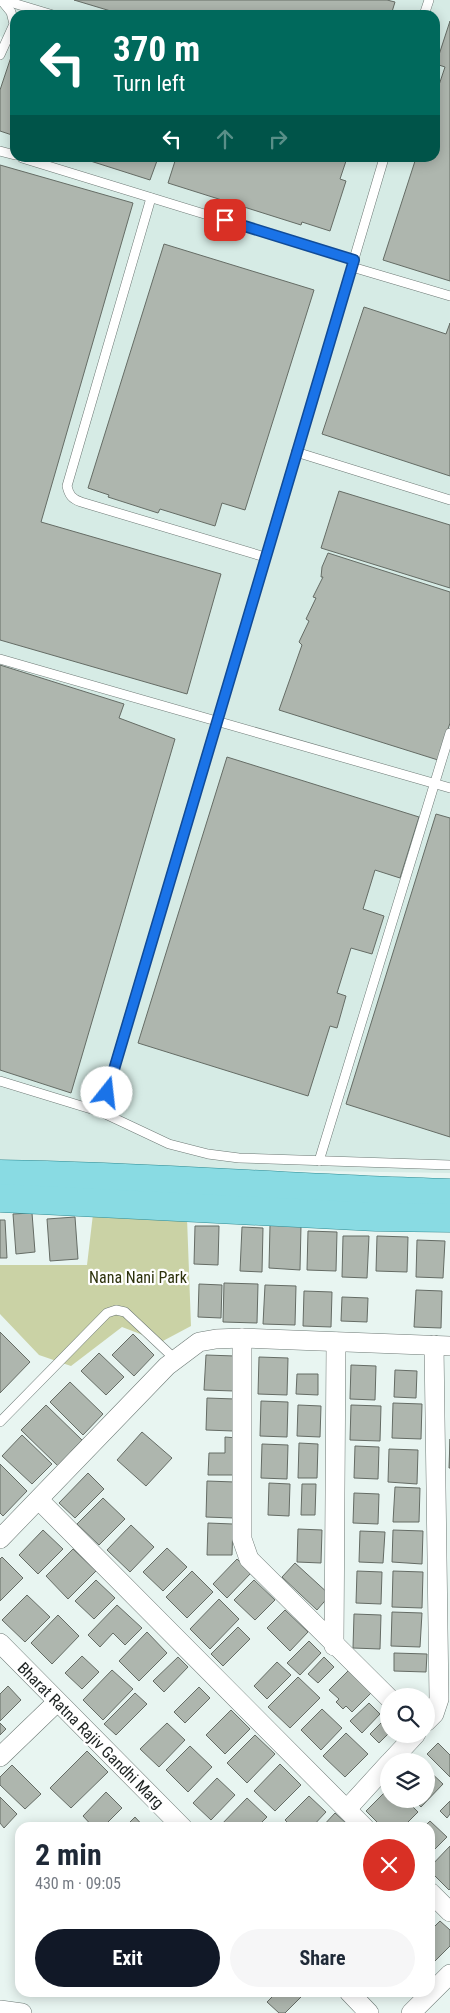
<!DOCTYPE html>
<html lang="en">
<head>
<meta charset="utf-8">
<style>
  body { margin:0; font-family:"Roboto Condensed",sans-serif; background:#f6f6f7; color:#1f2937; height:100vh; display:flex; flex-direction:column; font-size:19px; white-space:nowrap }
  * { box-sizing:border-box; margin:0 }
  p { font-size:16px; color:#747a83 }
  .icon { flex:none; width:28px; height:28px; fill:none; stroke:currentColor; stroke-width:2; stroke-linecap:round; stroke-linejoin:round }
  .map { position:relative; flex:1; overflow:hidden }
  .sheet { position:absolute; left:15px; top:1822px; width:420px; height:175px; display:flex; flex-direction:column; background:#fff; border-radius:15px; box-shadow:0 2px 12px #0003 }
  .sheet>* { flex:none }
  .guide { position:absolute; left:10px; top:10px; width:430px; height:152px; border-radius:15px; box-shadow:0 2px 12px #0003; background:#00695c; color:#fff; overflow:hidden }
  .buttons { position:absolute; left:380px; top:1688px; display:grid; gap:10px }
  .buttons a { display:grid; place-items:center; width:55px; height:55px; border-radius:50%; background:#fff; box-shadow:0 2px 12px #0003; font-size:25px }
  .pin { position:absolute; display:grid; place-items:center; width:42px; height:42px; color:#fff; margin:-21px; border-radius:10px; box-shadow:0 2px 8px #0006 }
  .me { position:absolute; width:55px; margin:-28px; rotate:16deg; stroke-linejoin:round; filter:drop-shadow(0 0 4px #0008) }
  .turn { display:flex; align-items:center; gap:18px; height:105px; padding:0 20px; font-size:22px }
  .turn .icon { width:65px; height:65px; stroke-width:2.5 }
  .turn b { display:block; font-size:35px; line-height:42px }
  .lanes { display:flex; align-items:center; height:48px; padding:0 20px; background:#0003; justify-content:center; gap:25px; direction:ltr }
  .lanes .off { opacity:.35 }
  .round { display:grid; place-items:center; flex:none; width:52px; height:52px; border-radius:26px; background:#f6f6f7 }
  .summary { display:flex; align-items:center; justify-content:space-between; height:85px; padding:0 20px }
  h1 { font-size:30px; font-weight:700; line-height:38px }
  .button { display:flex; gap:10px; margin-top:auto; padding:10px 20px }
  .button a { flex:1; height:58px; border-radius:30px; background:#111827; color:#fff; font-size:20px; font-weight:700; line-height:58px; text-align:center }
  .button a+a { background:#f6f6f7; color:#1f2937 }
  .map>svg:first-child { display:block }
</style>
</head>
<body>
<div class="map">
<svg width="450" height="2013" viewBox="0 0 450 2013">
  <rect width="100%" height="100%" fill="#e8f5f1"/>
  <path fill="#d6ebe5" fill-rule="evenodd" d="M0 0H450V1173L0 1166V52L7 42 0 36ZM15 15H435V158H15Z"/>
  <polygon fill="#cad2a5" points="93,1214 187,1218 191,1326 161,1342 122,1327 71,1366 39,1355 0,1314 0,1265 87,1265"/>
  <g fill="#aeb6ae" stroke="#656c65">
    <polygon points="74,0 387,0 395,2 391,15 124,15"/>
    <polygon points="450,21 450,281 383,260 416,158 435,158 435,97 445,67 436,64"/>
    <polygon points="15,45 15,136 0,131 0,90"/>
    <polygon points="81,158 158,158 150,180"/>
    <polygon points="176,158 347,158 340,179 346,181 330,231 302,222 301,225 168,183"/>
    <polygon points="0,165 133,203 41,522 221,574 187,694 0,640"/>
    <polygon points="164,244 314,290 245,510 222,503 215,526 160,509 158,513 108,497 109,495 88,488"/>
    <polygon points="364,307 446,334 450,323 450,476 322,434"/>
    <polygon points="339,491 450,525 450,588 321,548"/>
    <polygon points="328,553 450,592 450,723 438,760 279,710 302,645 299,642 309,621 306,619 316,598 313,597 323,577 321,577 322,567"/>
    <polygon points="0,665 124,704 119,718 175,739 71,1093 0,1070"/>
    <polygon points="227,757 419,817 400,878 375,870 363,909 384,916 372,954 351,948 337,993 346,996 337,1028 330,1026 308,1096 138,1043"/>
    <polygon points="436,814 450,818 450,1137 346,1104"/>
    <polygon points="32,1213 35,1252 16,1254 13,1214"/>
    <polygon points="75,1217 78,1259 50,1261 47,1219"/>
    <polygon points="0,1220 5,1220 7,1258 0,1258"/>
    <polygon points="270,1225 301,1226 300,1270 269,1268"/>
    <polygon points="195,1226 219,1226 218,1265 194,1264"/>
    <polygon points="242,1227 263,1228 262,1272 240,1271"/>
    <polygon points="308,1231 337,1232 336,1271 307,1270"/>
    <polygon points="343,1236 369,1236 367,1278 342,1277"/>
    <polygon points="377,1236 408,1237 407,1272 376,1271"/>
    <polygon points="417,1240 445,1241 443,1278 416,1277"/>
    <polygon points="224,1283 258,1284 257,1323 223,1322"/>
    <polygon points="199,1284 222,1285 221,1318 198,1317"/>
    <polygon points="265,1285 296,1286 295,1325 263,1324"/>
    <polygon points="416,1290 442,1291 441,1328 414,1327"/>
    <polygon points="304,1291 332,1292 331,1327 303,1326"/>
    <polygon points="342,1297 368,1298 367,1322 341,1321"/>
    <polygon points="0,1332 30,1362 0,1393"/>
    <polygon points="133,1334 154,1355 134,1376 112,1355"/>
    <polygon points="99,1353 124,1377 106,1395 81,1371"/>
    <polygon points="206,1355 235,1356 234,1391 204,1390"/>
    <polygon points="259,1357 288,1358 287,1395 258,1394"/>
    <polygon points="351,1365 376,1366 375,1400 350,1399"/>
    <polygon points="395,1370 417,1371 416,1398 394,1397"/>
    <polygon points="297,1374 318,1374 318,1395 296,1394"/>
    <polygon points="70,1382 103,1414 83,1435 50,1402"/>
    <polygon points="207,1398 235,1399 233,1431 206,1430"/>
    <polygon points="261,1401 288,1402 287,1437 260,1436"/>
    <polygon points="393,1403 422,1404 421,1439 392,1438"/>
    <polygon points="46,1405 82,1440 58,1466 21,1430"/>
    <polygon points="298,1405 321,1406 320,1437 297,1436"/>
    <polygon points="351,1405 381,1406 380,1441 350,1440"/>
    <polygon points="142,1432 172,1458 146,1486 117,1460"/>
    <polygon points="22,1435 52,1464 32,1484 2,1456"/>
    <polygon points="225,1437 237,1438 236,1475 208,1475 209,1453 225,1453"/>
    <polygon points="450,1439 450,1468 449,1468"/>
    <polygon points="299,1443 318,1444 317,1478 298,1478"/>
    <polygon points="262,1444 288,1445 287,1479 261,1478"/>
    <polygon points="355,1446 379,1447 378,1479 354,1478"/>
    <polygon points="389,1449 418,1450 417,1484 388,1482"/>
    <polygon points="0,1464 27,1491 3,1516 0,1513"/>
    <polygon points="88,1473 104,1489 75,1518 59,1503"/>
    <polygon points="207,1481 235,1482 234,1518 206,1517"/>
    <polygon points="269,1483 290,1484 289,1516 268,1515"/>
    <polygon points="302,1484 316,1484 315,1515 301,1515"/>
    <polygon points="395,1487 420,1488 419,1522 393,1522"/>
    <polygon points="354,1493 379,1494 378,1524 353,1523"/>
    <polygon points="103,1498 125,1519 99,1545 77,1524"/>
    <polygon points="208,1523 233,1524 232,1555 207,1555"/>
    <polygon points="131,1525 154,1547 130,1572 107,1550"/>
    <polygon points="298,1529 322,1530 321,1563 297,1562"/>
    <polygon points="43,1530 63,1549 38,1574 19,1555"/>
    <polygon points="393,1530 423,1531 422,1564 392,1562"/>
    <polygon points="360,1531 385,1532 383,1563 359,1562"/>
    <polygon points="167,1548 187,1567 163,1591 143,1572"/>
    <polygon points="73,1549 96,1571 68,1599 46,1576"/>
    <polygon points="2,1557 23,1578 0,1601 0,1559"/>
    <polygon points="237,1559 251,1573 227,1598 213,1584"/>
    <polygon points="295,1563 330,1595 317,1610 282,1577"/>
    <polygon points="192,1571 213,1592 187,1618 166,1597"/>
    <polygon points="357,1571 382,1572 381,1604 356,1603"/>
    <polygon points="393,1571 423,1572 422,1608 392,1607"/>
    <polygon points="96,1580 115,1598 94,1619 75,1601"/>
    <polygon points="254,1580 275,1600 255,1620 234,1600"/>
    <polygon points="27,1595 50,1617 25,1642 2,1620"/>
    <polygon points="219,1599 239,1619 210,1649 190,1629"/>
    <polygon points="117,1605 142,1628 125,1645 113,1633 100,1647 88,1635"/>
    <polygon points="285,1610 308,1632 290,1651 267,1628"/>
    <polygon points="392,1612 422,1613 420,1647 391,1646"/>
    <polygon points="354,1614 381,1615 380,1649 353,1648"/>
    <polygon points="58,1615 79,1636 52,1664 31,1643"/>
    <polygon points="238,1627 250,1639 223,1666 211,1654"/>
    <polygon points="147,1632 167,1653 139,1681 119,1661"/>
    <polygon points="309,1641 321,1653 300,1675 287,1663"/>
    <polygon points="394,1653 427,1654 426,1672 394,1671"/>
    <polygon points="82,1656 99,1672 82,1689 65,1673"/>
    <polygon points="178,1657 188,1667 164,1692 153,1681"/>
    <polygon points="324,1657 334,1667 318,1683 308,1674"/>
    <polygon points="277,1662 291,1675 267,1699 254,1686"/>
    <polygon points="351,1668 374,1690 352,1712 346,1706 343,1709 336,1702 339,1699 329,1690"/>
    <polygon points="112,1670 133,1689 103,1720 83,1700"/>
    <polygon points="298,1677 320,1698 290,1728 268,1707"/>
    <polygon points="8,1686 21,1700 0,1721 0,1694"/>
    <polygon points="199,1687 210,1698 185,1723 174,1712"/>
    <polygon points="135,1693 147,1704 116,1735 104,1724"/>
    <polygon points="369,1703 380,1714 362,1733 350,1721"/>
    <polygon points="322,1709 342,1728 321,1750 301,1730"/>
    <polygon points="231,1710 250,1729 225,1754 206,1735"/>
    <polygon points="387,1717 389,1719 389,1733 379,1743 370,1734"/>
    <polygon points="0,1723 6,1729 0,1735"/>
    <polygon points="167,1723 185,1740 159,1767 140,1749"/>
    <polygon points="346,1733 368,1754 345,1777 323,1756"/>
    <polygon points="255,1735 275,1754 247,1783 227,1763"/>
    <polygon points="438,1743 450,1755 450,1777 427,1754"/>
    <polygon points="190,1746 212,1767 188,1792 166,1770"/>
    <polygon points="87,1751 108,1772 71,1808 50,1788"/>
    <polygon points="280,1764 301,1785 275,1811 254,1791"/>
    <polygon points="12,1765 41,1794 25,1809 0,1785 0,1777"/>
    <polygon points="426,1768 443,1784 421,1807 413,1799 426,1799"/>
    <polygon points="217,1778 235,1795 211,1820 193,1803"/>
    <polygon points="389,1788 389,1799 405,1799 418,1812 402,1828 383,1828 366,1811"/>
    <polygon points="106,1792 122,1808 102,1828 94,1828 83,1816"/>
    <polygon points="309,1796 326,1812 311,1828 293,1828 285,1820"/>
    <polygon points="0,1797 17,1814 4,1828 0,1823"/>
    <polygon points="247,1798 267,1817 256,1828 218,1828"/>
    <polygon points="450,1801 450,1814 447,1818 440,1811"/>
    <polygon points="335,1813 347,1824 344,1828 321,1828"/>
    <polygon points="135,1817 145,1828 124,1828"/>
    <polygon points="430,1821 447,1837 430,1854 430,1828 423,1828"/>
    <polygon points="450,1846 450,1889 449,1890 430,1871 430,1867"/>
    <polygon points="440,1921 450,1930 450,1946 430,1966 430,1931"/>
    <polygon points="277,1992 306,1992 285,2013 279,2013 267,2002"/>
  </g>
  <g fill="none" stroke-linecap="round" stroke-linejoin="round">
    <g stroke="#6d7975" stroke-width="10">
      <g id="lane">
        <polyline points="3,0 53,15"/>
        <polyline points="424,15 429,0"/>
        <polyline points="0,55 14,24 11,12 1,0"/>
        <polyline points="0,151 15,155"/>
        <polyline points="22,158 354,260"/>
        <path d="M151 198 67 486C69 495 72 499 81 502L265 557"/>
        <polyline points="352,267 450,296"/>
        <polyline points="296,452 450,500"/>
        <polyline points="0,659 450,788"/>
        <polyline points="0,1081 101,1112 169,1144 208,1154 239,1158 450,1165"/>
        <polyline points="101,1112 384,158"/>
        <polyline points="319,1161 450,733"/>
        <polyline points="0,1422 107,1313 116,1310 125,1312 175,1359"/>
      </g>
    </g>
    <g stroke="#6d7975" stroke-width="20">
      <g id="street">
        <polyline points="242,1338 242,1539 249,1559 389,1698"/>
        <polyline points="39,1500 365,1828"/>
        <polyline points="0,1539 167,1366 199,1342 216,1339 242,1338 450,1346"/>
        <polyline points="0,1643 183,1828"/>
        <polyline points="334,1646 336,1342"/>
        <polyline points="426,1722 434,1714 439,1699 434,1345"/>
        <polyline points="0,1757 57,1702"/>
        <polyline points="391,1761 416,1734"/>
        <polyline points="347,1809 389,1763"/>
        <polyline points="430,1892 450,1912"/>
        <polyline points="349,1992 369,2013"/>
        <polyline points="0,2010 22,2013"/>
        <polyline points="411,2013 450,1974"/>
      </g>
    </g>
    <g stroke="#308b93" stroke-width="29">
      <g id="primary">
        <path d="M0 1174C150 1176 300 1189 450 1193"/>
        <polyline points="0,1198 376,1217 450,1218"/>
      </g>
    </g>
    <use href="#lane" stroke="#fff" stroke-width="9"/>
    <use href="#street" stroke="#fff" stroke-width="19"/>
    <use href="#primary" stroke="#89dbe3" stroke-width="28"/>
  </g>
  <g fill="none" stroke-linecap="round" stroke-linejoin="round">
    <g stroke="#114b97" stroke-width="12">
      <polyline id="route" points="107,1093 354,260 225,220"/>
    </g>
    <use href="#route" stroke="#1a73e8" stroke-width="9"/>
  </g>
  <g text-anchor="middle" stroke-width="4.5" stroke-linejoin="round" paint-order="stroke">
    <g font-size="16" fill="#2d320c" stroke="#fff">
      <text x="138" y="1283">Nana Nani Park</text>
    </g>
    <g font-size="16" fill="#1d2221" stroke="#fff">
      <text transform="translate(91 1735) rotate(45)" y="6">Bharat Ratna Rajiv Gandhi Marg</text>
    </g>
  </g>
</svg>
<div class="buttons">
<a><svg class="icon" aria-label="search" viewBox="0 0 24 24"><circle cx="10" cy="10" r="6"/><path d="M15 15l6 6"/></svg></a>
<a><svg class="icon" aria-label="layers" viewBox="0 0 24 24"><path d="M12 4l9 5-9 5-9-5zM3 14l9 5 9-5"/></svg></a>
</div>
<div class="pin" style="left:225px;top:220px;background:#d93025"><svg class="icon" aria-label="arrive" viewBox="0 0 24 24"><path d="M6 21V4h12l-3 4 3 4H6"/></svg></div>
<svg class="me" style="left:107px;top:1093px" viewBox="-20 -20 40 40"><circle r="19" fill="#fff"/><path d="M0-13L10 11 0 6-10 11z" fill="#1a73e8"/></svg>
<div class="guide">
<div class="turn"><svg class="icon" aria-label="left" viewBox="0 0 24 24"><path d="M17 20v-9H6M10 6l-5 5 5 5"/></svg><div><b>370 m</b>Turn left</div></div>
<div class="lanes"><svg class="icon" aria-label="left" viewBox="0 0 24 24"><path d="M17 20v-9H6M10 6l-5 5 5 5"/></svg><svg class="icon off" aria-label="ahead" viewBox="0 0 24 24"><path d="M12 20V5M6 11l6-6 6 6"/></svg><svg class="icon off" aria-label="right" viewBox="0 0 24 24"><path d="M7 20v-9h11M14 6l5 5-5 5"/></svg></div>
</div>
<section class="sheet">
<div class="summary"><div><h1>2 min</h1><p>430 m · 09:05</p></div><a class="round" style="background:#d93025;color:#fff"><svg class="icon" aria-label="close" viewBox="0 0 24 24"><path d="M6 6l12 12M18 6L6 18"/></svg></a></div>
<div class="button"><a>Exit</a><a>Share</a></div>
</section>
</div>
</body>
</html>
